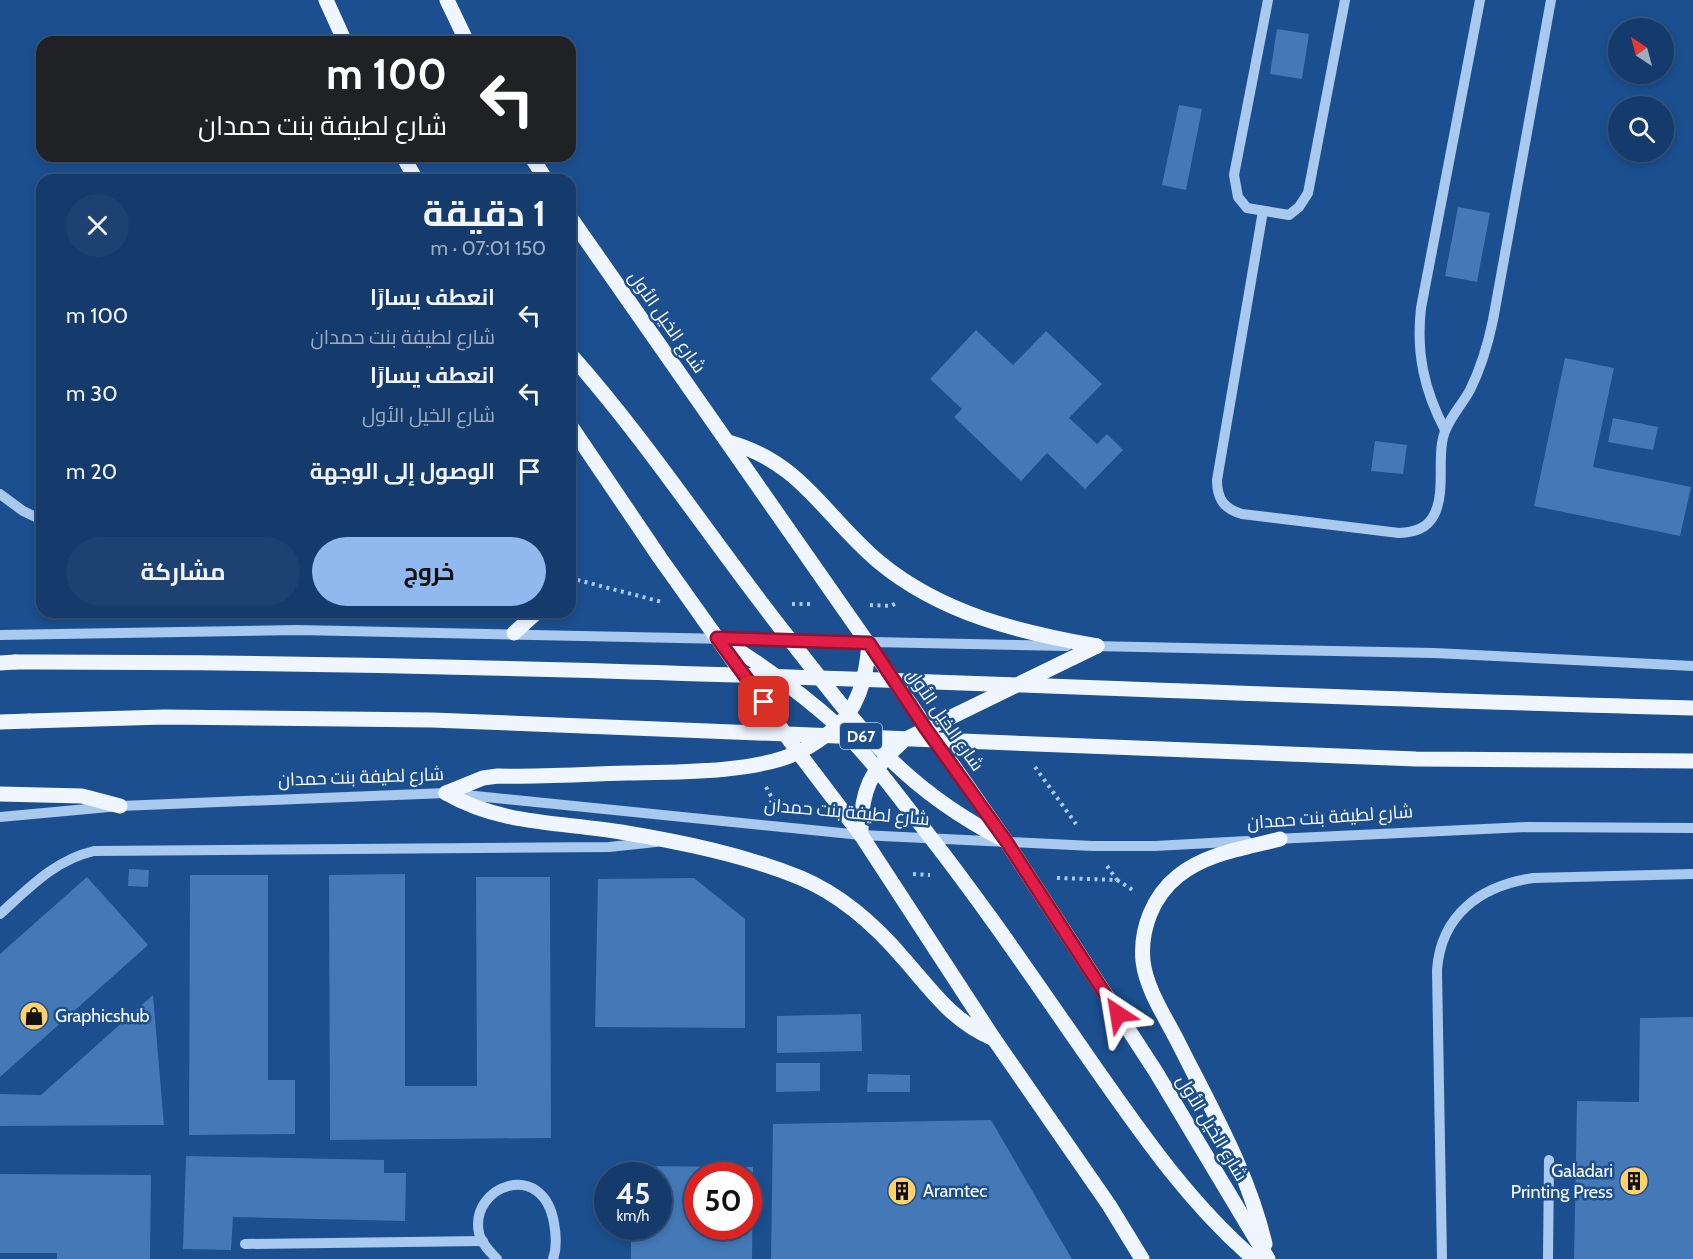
<!DOCTYPE html>
<html lang="ar">
<head>
<meta charset="utf-8">
<style>
  body { margin:0; font-family:Cabin,Cairo,sans-serif; background:#1d4271; color:#f1f3f6; direction:rtl; height:100vh; display:flex; flex-direction:column; font-size:22px; white-space:nowrap }
  * { box-sizing:border-box; margin:0 }
  p { font-size:20px; color:#9dadc1 }
  .icon { flex:none; width:33px; height:33px; fill:none; stroke:currentColor; stroke-width:2; stroke-linecap:round; stroke-linejoin:round }
  .map { position:relative; flex:1; overflow:hidden; direction:ltr }
  .drawer { position:absolute; left:36px; top:174px; width:540px; height:444px; display:flex; flex-direction:column; background:#143b6b; border-radius:18px; box-shadow:0 3px 9px #0003,0 0 0 2px #33557e; direction:rtl }
  .drawer>* { flex:none }
  .banner { position:absolute; left:36px; top:36px; width:540px; height:126px; border-radius:18px; box-shadow:0 3px 9px #0003,0 0 0 2px #33557e; direction:rtl; background:#202124; color:#fff; overflow:hidden }
  .needle { width:39px; rotate:324deg }
  .fabs { position:absolute; left:1608px; top:18px; display:grid; gap:12px }
  .fabs a { display:grid; place-items:center; width:66px; height:66px; border-radius:50%; background:#143b6b; box-shadow:0 3px 9px #0003,0 0 0 2px #33557e; font-size:30px }
  .speed { position:absolute; left:594px; top:1162px; display:flex; gap:12px; font-size:30px; font-weight:700; text-align:center }
  .speed>* { display:grid; place-content:center; width:78px; height:78px; border-radius:50%; background:#143b6b; box-shadow:0 3px 9px #0003,0 0 0 2px #33557e; line-height:1 }
  .speed small { font-size:15px; font-weight:400 }
  .speed .limit { border:9px solid #d22; background:#fff; color:#111 }
  .pin { position:absolute; display:grid; place-items:center; width:51px; height:51px; color:#fff; margin:-26px; border-radius:12px; box-shadow:0 3px 9px #0006 }
  .me { position:absolute; width:66px; margin:-33px; rotate:327deg; stroke-linejoin:round; filter:drop-shadow(0 0 4px #0008) }
  .turn { display:flex; align-items:center; gap:21px; height:126px; padding:0 30px; font-size:27px }
  .turn .icon { width:78px; height:78px; stroke-width:2.5 }
  .turn b { display:block; font-size:42px; line-height:51px }
  .round { display:grid; place-items:center; flex:none; width:63px; height:63px; border-radius:32px; background:#1d4271 }
  .head { display:flex; align-items:center; justify-content:space-between; height:102px; padding:0 30px }
  h1 { font-size:36px; font-weight:700; line-height:45px }
  .primary-button { display:flex; gap:12px; margin-top:auto; padding:12px 30px }
  .primary-button a { flex:1; height:69px; border-radius:36px; background:#90b9f0; color:#111; font-size:24px; font-weight:700; line-height:69px; text-align:center }
  .primary-button a+a { background:#1d4271; color:#f1f3f6 }
  ul { padding:0; list-style:none }
  li { display:flex; align-items:center; gap:18px; height:78px; padding:0 30px }
  li div { flex:1 }
  li b { display:block; font-size:22px }
  li em { font-style:normal }
  .map>svg:first-child { display:block }
</style>
</head>
<body>
<div class="map">
<svg width="1693" height="1259" viewBox="0 0 1693 1259">
  <rect width="100%" height="100%" fill="#1b4f8f"/>
  <g fill="#4478b7" fill-rule="evenodd">
    <polygon points="1277,29 1309,34 1302,79 1270,74"/>
    <polygon points="1179,105 1202,109 1186,190 1162,185"/>
    <polygon points="1458,207 1490,213 1477,282 1445,276"/>
    <polygon points="976,330 1013,365 1046,331 1102,384 1069,418 1097,444 1107,434 1123,450 1085,489 1047,453 1021,481 954,417 962,409 930,379"/>
    <polygon points="1565,358 1614,368 1593,467 1691,487 1680,536 1534,506"/>
    <polygon points="1613,418 1658,427 1653,450 1608,442"/>
    <polygon points="1375,441 1407,445 1403,474 1371,471"/>
    <polygon points="129,869 149,870 148,887 128,886"/>
    <polygon points="405,874 405,1086 477,1086 476,877 550,877 551,1138 330,1140 329,875"/>
    <polygon points="190,875 268,875 268,1080 295,1080 295,1134 189,1135"/>
    <polygon points="87,877 148,945 0,1077 0,954"/>
    <polygon points="694,878 745,919 745,1028 595,1027 598,879"/>
    <polygon points="153,995 164,1125 0,1126 0,1094 41,1095"/>
    <polygon points="861,1014 862,1051 777,1053 777,1016"/>
    <polygon points="1693,1017 1693,1259 1574,1259 1577,1101 1639,1102 1640,1018"/>
    <polygon points="776,1063 820,1063 820,1091 776,1092"/>
    <polygon points="868,1074 910,1075 910,1092 867,1092"/>
    <polygon points="991,1120 1072,1259 771,1259 773,1124"/>
    <polygon points="186,1156 384,1160 384,1173 406,1173 405,1221 233,1217 231,1250 183,1249"/>
    <path d="M632 1166 753 1167 752 1259H631V1227H658V1176H632ZM698 1176H748V1227H698Z"/>
    <polygon points="0,1174 151,1175 150,1259 57,1259 57,1253 0,1253"/>
  </g>
  <g fill="none" stroke-linecap="round" stroke-linejoin="round">
    <g stroke="#a9c9ee" stroke-width="4" stroke-dasharray="3 4.5" stroke-linecap="butt">
      <polyline points="570,578 662,602"/>
      <polyline points="792,604 812,604"/>
      <polyline points="870,605 891,606 898,602"/>
      <polyline points="1035,767 1076,824"/>
      <polyline points="766,787 777,807"/>
      <polyline points="1107,866 1117,880"/>
      <polyline points="913,874 930,875"/>
      <polyline points="1057,878 1117,880 1136,892"/>
    </g>
    <g stroke="#a9c9ee" stroke-width="10">
      <polyline points="1268,0 1234,175 1238,197 1247,208 1289,215 1299,207 1308,193 1345,0"/>
      <path d="M1263 211 1217 480C1217 499 1224 509 1242 514L1399 533C1414 532 1427 529 1434 515 1447 490 1435 453 1446 429 1452 415 1463 403 1470 390 1481 368 1488 344 1493 320L1551 0"/>
      <path d="M1445 430C1424 390 1416 353 1421 308L1480 0"/>
      <polyline points="0,494 23,511 42,520"/>
      <polyline points="0,635 297,630 1067,646"/>
      <polyline points="1092,646 1434,653 1693,666"/>
      <polyline points="0,817 120,806 446,793 861,835 1093,846 1155,846 1247,841"/>
      <polyline points="1275,839 1527,827 1693,828"/>
      <path d="M0 914C30 887 55 860 94 851L609 847 656 842"/>
      <polyline points="245,1244 483,1241"/>
      <path d="M497 1259C490 1252 481 1243 479 1233 469 1186 543 1158 554 1223 556 1234 557 1248 553 1259"/>
      <path d="M1442 1259 1437 970C1441 915 1480 886 1533 878L1693 874"/>
      <polyline points="1548,1259 1549,1160"/>
    </g>
    <g stroke="#f0f6ff" stroke-width="15">
      <polyline points="326,0 345,42"/>
      <polyline points="447,0 467,42"/>
      <polyline points="403,156 416,180"/>
      <polyline points="531,156 546,180"/>
      <polyline points="570,217 1006,841 1156,1072 1268,1259"/>
      <path d="M570 354C650 444 716 547 791 641 859 728 902 788 1004 840"/>
      <polyline points="570,425 660,558 798,752 861,835 994,1039 1109,1205 1142,1259"/>
      <path d="M728 442C802 462 824 516 879 562 942 614 1019 632 1097 646"/>
      <polyline points="514,633 537,612"/>
      <path d="M725 642C765 667 803 694 838 726 867 754 892 788 917 820 979 898 1035 981 1092 1063 1141 1133 1189 1203 1254 1259"/>
      <polyline points="0,663 15,662"/>
      <polyline points="0,722 29,721"/>
      <path d="M446 793C501 825 560 822 621 832 681 842 745 855 801 878 841 895 876 926 904 959 934 993 952 1021 994 1039"/>
      <path d="M446 793 483 778 498 776C541 777 584 774 627 773 675 772 756 773 799 752 811 746 827 735 837 726 860 706 867 672 869 643"/>
      <polyline points="0,794 82,796 120,806"/>
      <path d="M861 835C860 791 871 769 904 740L1097 646"/>
      <path d="M1265 1244C1248 1172 1212 1110 1179 1044 1166 1018 1146 989 1143 961 1140 929 1153 896 1178 876 1206 853 1246 848 1280 839"/>
    </g>
    <g stroke="#f0f6ff" stroke-width="15">
      <path d="M15 662C574 661 1134 693 1693 708"/>
      <polyline points="29,721 164,717 432,720 1416,759 1693,761"/>
    </g>
  </g>
  <g fill="none" stroke-linecap="round" stroke-linejoin="round">
    <g stroke="#92132f" stroke-width="15">
      <polyline id="route" points="764,702 717,638 869,643 926,729 1006,841 1118,1014"/>
    </g>
    <use href="#route" stroke="#e11d48" stroke-width="10"/>
  </g>
  <defs>
    <g id="shop-disc" transform="scale(1.5)"><circle r="9.5" fill="#ffd166" stroke="#1b4f8f"/><path d="M-5-2.5h2.3a2.7 3.5 0 0 1 5.4 0H5L5.5 6h-11ZM-1.5-2.5h3a1.5 2.3 0 0 0-3 0Z" fill="#111"/></g>
    <g id="building-disc" transform="scale(1.5)"><circle r="9.5" fill="#ffd166" stroke="#1b4f8f"/><path d="M-4-6H4V6H1V3H-1V6H-4ZM-2.5-4.3h1.7v1.8h-1.7ZM.8-4.3h1.7v1.8H.8ZM-2.5-1h1.7V.8h-1.7ZM.8-1h1.7V.8H.8Z" fill="#111"/></g>
  </defs>
  <g fill-rule="evenodd">
    <use href="#shop-disc" x="34" y="1016"/>
    <use href="#building-disc" x="1634" y="1181"/>
    <use href="#building-disc" x="902" y="1191"/>
  </g>
  <g text-anchor="middle" stroke-width="5" stroke-linejoin="round" paint-order="stroke">
    <rect fill="#1b4f8f" stroke="#bbcadd" stroke-width="1.5" x="840" y="723" width="42" height="26" rx="4.5"/>
    <g font-size="16" font-weight="bold" fill="#fff">
      <text x="861" y="742">D67</text>
    </g>
    <g font-size="18" fill="#fff" stroke="#1b4f8f">
      <text transform="translate(667 322) rotate(55)" y="6">شارع الخيل الأول</text>
      <text transform="translate(945 720) rotate(55)" y="6">شارع الخيل الأول</text>
      <text transform="translate(361 777) rotate(-2)" y="6">شارع لطيفة بنت حمدان</text>
      <text transform="translate(847 812) rotate(5)" y="6">شارع لطيفة بنت حمدان</text>
      <text transform="translate(1330 817) rotate(-4)" y="6">شارع لطيفة بنت حمدان</text>
      <text transform="translate(1212 1128) rotate(59)" y="6">شارع الخيل الأول</text>
    </g>
    <g font-size="18" fill="#fff" stroke="#1b4f8f" text-anchor="start">
      <text x="55" y="1022">Graphicshub</text>
      <text x="1613" y="1177" text-anchor="end">Galadari<tspan x="1613" dy="21">Printing Press</tspan></text>
      <text x="923" y="1197">Aramtec</text>
    </g>
  </g>
</svg>
<div class="fabs">
<a><svg class="needle" viewBox="-14 -14 28 28"><path d="M0-13l5 13h-10z" fill="#e53935"/><path d="M0 13l5-13h-10z" fill="#9dadc1"/></svg></a>
<a><svg class="icon" aria-label="search" viewBox="0 0 24 24"><circle cx="10" cy="10" r="6"/><path d="M15 15l6 6"/></svg></a>
</div>
<div class="speed"><div>45<small>km/h</small></div><div class="limit">50</div></div>
<div class="pin" style="left:764px;top:702px;background:#d93025"><svg class="icon" aria-label="arrive" viewBox="0 0 24 24"><path d="M6 21V4h12l-3 4 3 4H6"/></svg></div>
<svg class="me" style="left:1118px;top:1014px" viewBox="-20 -20 40 40"><path d="M0-17L14 15 0 8-14 15z" fill="#e11d48" stroke="#fff" stroke-width="4"/></svg>
<div class="banner">
<div class="turn"><svg class="icon" aria-label="left" viewBox="0 0 24 24"><path d="M17 20v-9H6M10 6l-5 5 5 5"/></svg><div><b>100 m</b>شارع لطيفة بنت حمدان</div></div>
</div>
<section class="drawer">
<div class="head"><div><h1>1 دقيقة</h1><p>150 m · 07:01</p></div><a class="round"><svg class="icon" aria-label="close" viewBox="0 0 24 24"><path d="M6 6l12 12M18 6L6 18"/></svg></a></div>
<ul>
<li><svg class="icon" aria-label="left" viewBox="0 0 24 24"><path d="M17 20v-9H6M10 6l-5 5 5 5"/></svg><div><b>انعطف يسارًا</b><p>شارع لطيفة بنت حمدان</p></div><em>100 m</em></li>
<li><svg class="icon" aria-label="left" viewBox="0 0 24 24"><path d="M17 20v-9H6M10 6l-5 5 5 5"/></svg><div><b>انعطف يسارًا</b><p>شارع الخيل الأول</p></div><em>30 m</em></li>
<li><svg class="icon" aria-label="arrive" viewBox="0 0 24 24"><path d="M6 21V4h12l-3 4 3 4H6"/></svg><div><b>الوصول إلى الوجهة</b></div><em>20 m</em></li>
</ul>
<div class="primary-button"><a>خروج</a><a>مشاركة</a></div>
</section>
</div>
</body>
</html>
